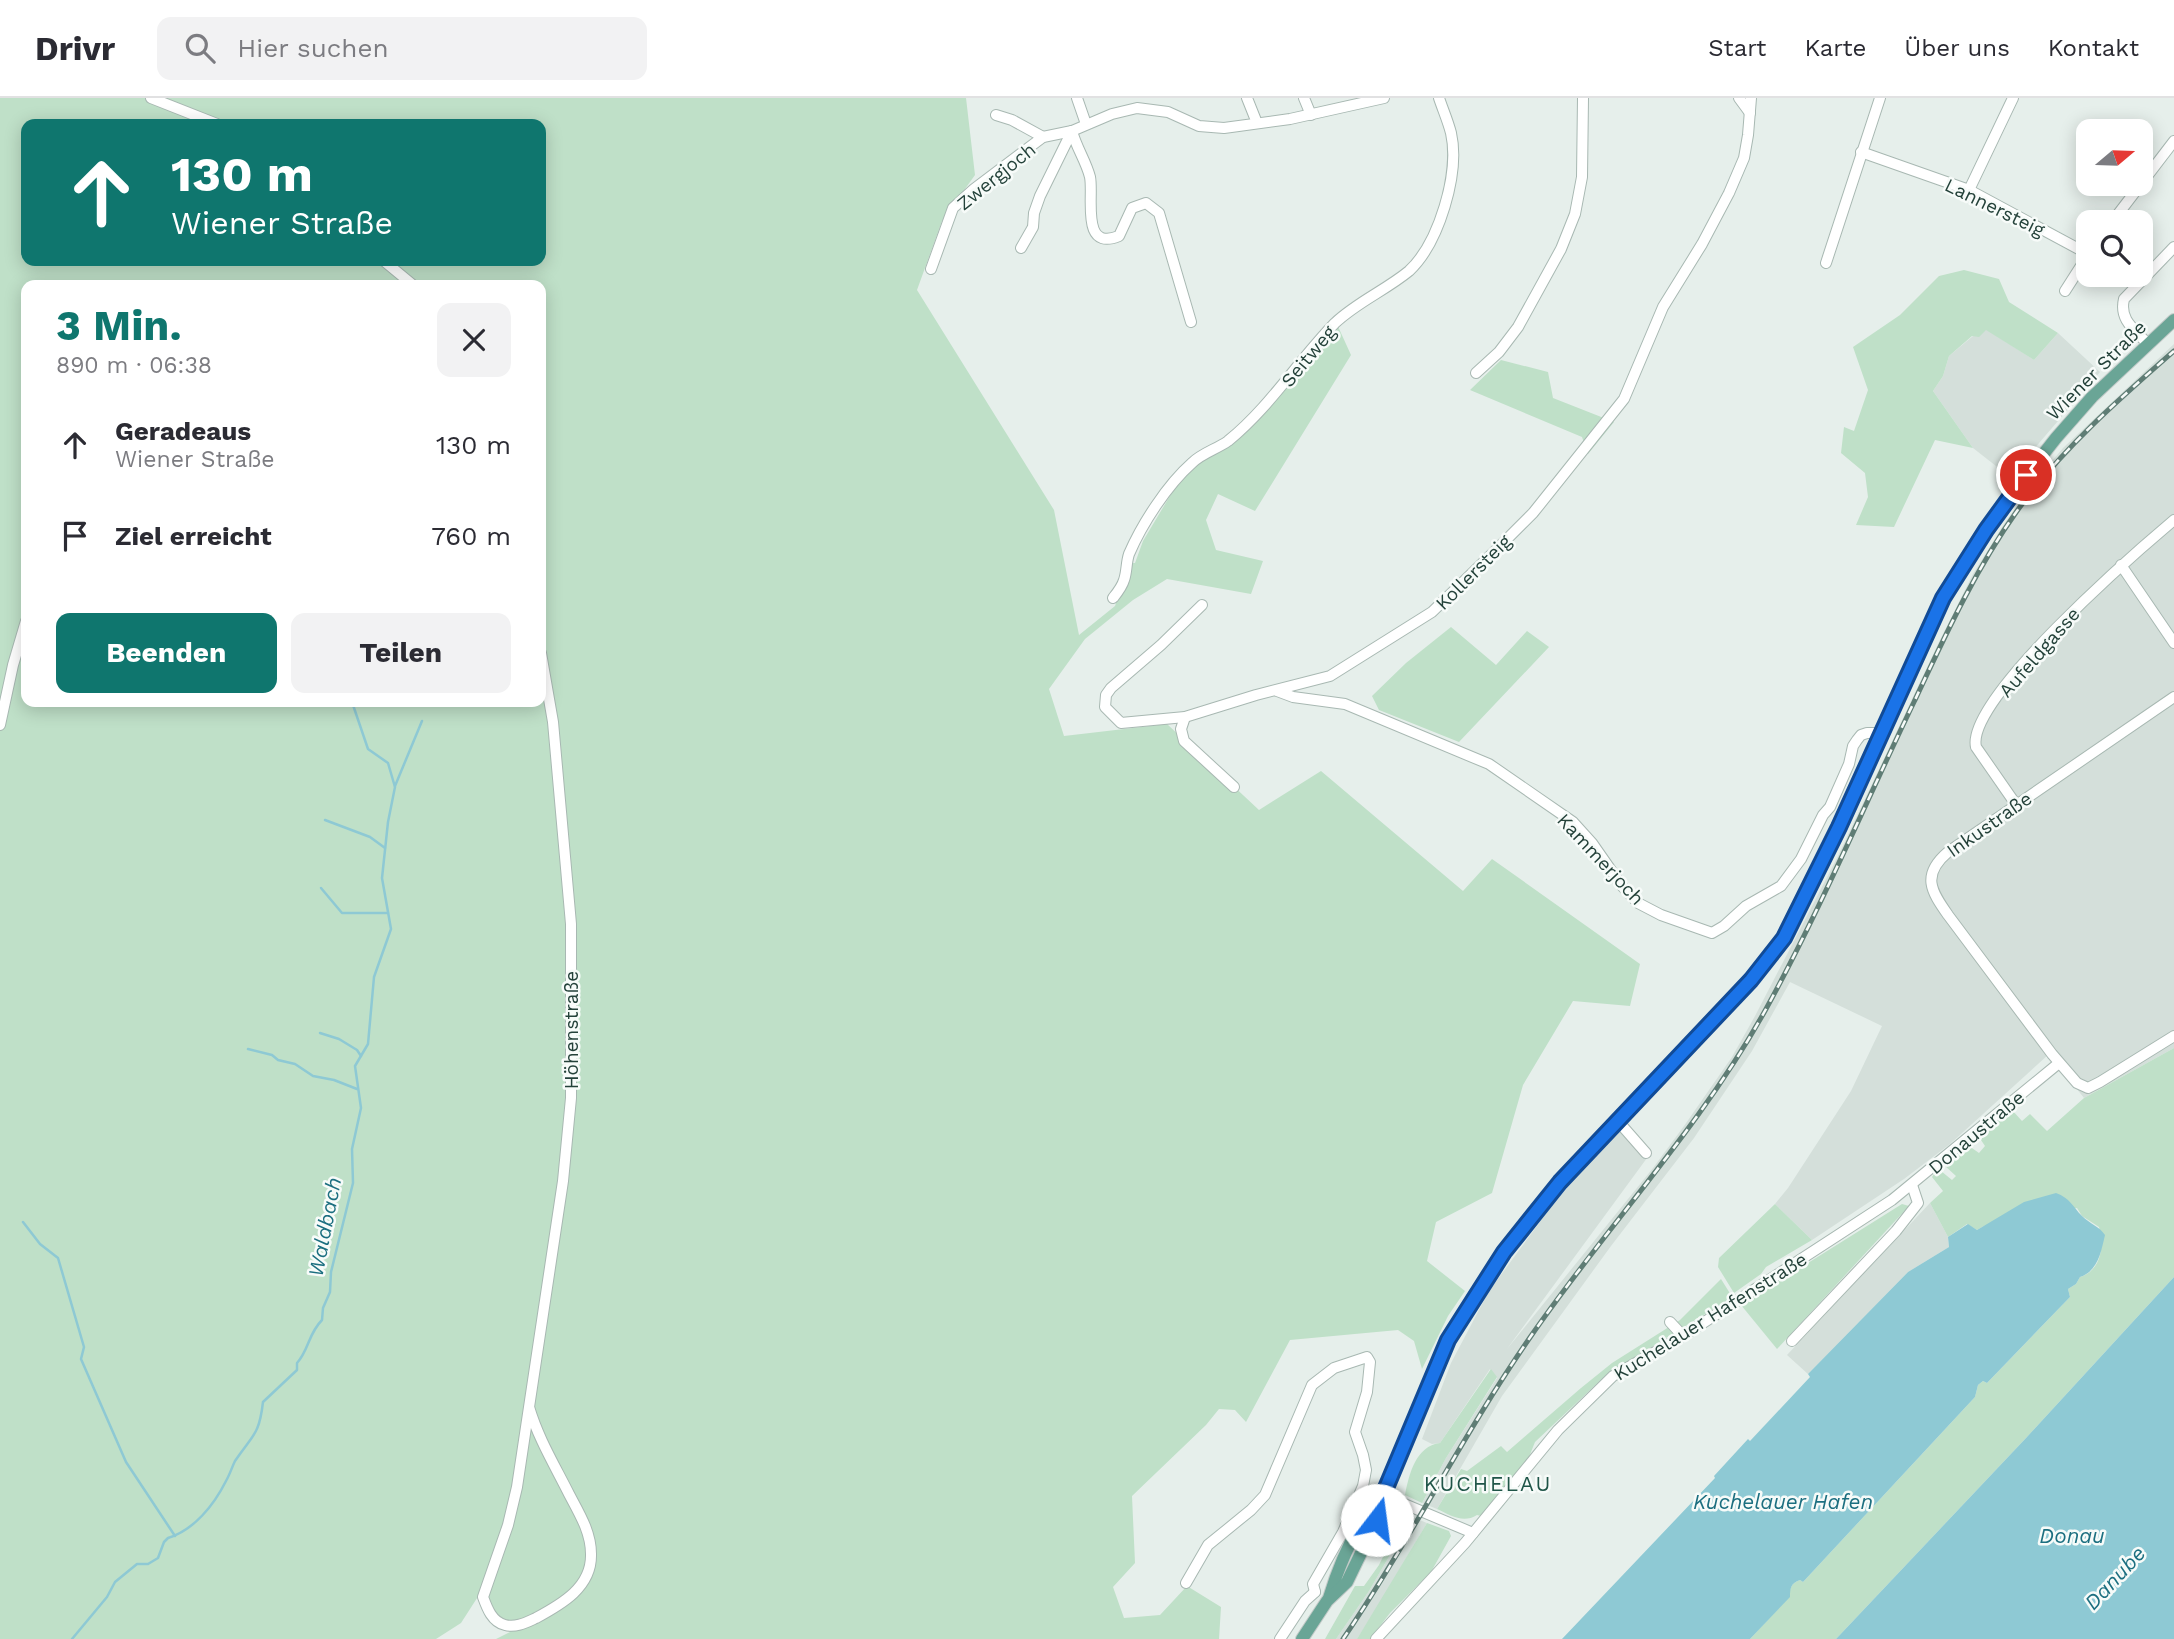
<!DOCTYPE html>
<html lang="de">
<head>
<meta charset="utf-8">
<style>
  body { margin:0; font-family:"Work Sans",sans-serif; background:#f2f2f3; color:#2b2b33; height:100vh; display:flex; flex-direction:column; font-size:26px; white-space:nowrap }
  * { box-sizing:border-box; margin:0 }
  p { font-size:23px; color:#7c7c81 }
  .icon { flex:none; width:38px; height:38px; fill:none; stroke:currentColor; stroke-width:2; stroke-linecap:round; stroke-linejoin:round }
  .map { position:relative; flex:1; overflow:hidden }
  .sheet { position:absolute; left:21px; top:182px; width:525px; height:427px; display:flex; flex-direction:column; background:#fff; border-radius:14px; box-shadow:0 4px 18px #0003 }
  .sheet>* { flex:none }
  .hud { position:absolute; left:21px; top:21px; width:525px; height:147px; border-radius:14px; box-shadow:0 4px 18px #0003; background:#0f766e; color:#fff; overflow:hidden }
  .needle { width:46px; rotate:71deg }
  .fabs { position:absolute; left:2076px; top:21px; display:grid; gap:14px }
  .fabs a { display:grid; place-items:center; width:77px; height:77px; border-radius:14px; background:#fff; box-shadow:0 4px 18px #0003; font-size:35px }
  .pin { position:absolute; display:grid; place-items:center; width:60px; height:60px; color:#fff; margin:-30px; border:4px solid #fff; border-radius:50%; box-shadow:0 2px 7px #0007 }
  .me { position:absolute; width:77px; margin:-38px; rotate:15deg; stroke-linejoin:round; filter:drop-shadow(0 0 5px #0008) }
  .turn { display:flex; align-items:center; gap:24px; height:147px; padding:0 35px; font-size:32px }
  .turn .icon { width:91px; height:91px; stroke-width:2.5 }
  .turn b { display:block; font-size:49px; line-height:60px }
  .round { display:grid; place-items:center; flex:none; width:74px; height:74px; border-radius:14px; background:#f2f2f3 }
  .headline { display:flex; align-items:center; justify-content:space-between; height:119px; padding:0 35px }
  h1 { font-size:42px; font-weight:700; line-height:52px; color:#0f766e }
  .primary-button { display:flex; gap:14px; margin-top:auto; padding:14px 35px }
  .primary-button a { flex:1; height:80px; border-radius:14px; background:#0f766e; color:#fff; font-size:28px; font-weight:700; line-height:80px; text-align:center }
  .primary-button a+a { background:#f2f2f3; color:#2b2b33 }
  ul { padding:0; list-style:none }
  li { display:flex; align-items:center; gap:21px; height:91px; padding:0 35px }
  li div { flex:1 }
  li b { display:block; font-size:26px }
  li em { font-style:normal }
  header { display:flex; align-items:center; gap:42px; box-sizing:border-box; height:98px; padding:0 35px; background:#fff; border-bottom:2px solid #e1e1e2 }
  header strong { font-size:33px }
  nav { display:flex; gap:38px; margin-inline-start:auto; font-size:24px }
  .search { width:490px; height:63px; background:#f2f2f3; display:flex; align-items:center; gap:18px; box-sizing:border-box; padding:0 24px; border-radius:14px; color:#7c7c81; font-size:26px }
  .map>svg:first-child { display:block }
</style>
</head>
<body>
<header>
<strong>Drivr</strong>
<div class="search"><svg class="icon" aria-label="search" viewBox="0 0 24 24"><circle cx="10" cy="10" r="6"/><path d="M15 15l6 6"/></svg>Hier suchen</div>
<nav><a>Start</a><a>Karte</a><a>Über uns</a><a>Kontakt</a></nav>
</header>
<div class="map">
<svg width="2174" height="1541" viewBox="0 0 2174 1541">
  <rect width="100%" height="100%" fill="#e6efeb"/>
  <g fill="#d4dfda">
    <polygon points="1986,231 2034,262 2058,235 2100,274 2010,379 1973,350 1933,293 1943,278 1949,258 1973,238"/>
    <polygon points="2174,246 2174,950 2084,1000 2049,956 1950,1046 1904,1081 1812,1142 1775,1106 1788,1090 1851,993 1882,928 1790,884 1752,953 1694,1040 1611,1148 1502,1298 1437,1411 1422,1405 1446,1360 1497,1280 1490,1271 1440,1345 1432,1346 1422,1341 1451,1265 1489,1193 1568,1086 1620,1027 1647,1060 1507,1251 1653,1070 1684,1028 1732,959 1755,918 1838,758 1938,546 1973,476 2004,426 2031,388 2063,350"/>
    <polygon points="1930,1105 1948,1139 1949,1149 1908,1174 1808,1276 1787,1257"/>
    <polygon points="1412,1419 1427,1425 1377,1510 1357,1541 1336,1541 1369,1493"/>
  </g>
  <g fill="#bfe0c8" fill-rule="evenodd">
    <path d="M0 0H966L975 77 942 123 917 192 1054 412 1079 537 1115 508 1130 465H1135L1143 443 1189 366 1222 346 1336 224 1351 257 1255 413 1218 396 1206 422 1216 452 1263 463 1251 496 1167 481 1133 502 1085 541 1049 591 1064 638 1167 626 1259 712 1321 673 1463 793 1492 761 1640 866 1630 908 1573 903 1523 987 1492 1095 1436 1124 1427 1163 1465 1193 1448 1218 1422 1271 1414 1243 1398 1232 1290 1242 1246 1324 1235 1312 1219 1311 1206 1327 1132 1398 1135 1465 1113 1489 1124 1520 1160 1517 1187 1488 1221 1509 1219 1541H496L510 1534 504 1531 479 1497 461 1525 436 1541H0ZM26 26H541V163H26ZM26 187H541V604H26Z"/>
    <polygon points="1964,172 1999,181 2009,204 2058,235 2034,262 1986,232 1979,239 1972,238 1949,258 1943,278 1933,293 1973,350 1935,342 1894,429 1856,427 1868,399 1865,375 1841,355 1844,329 1854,333 1868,292 1853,249 1900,217 1939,178"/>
    <polygon points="1501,262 1548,274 1553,300 1614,324 1588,356 1582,339 1470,292"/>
    <polygon points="1451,529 1496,567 1527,533 1549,549 1459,644 1379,612 1372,598 1406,565"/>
    <path d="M2174 950V1179L2026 1340 1836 1541H1750L1789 1499C1790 1490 1791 1485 1800 1482L1803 1484 1975 1299 1978 1287 1983 1283 1987 1285 2070 1199 2068 1191 2076 1186 2080 1179C2102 1172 2104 1148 2099 1129L2082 1118 2077 1110 1984 1128 1977 1132 1967 1126 1948 1139 1930 1105 1943 1093 1932 1079 1936 1073H1941L1952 1082 1956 1078 1945 1068 1946 1066 1969 1048 1979 1055 1985 1048 1979 1039 2010 1013 2012 1012 2022 1023 2030 1016 2047 1033 2084 1000Z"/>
    <polygon points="1775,1106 1812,1142 1766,1169 1761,1176 1734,1195 1718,1169 1719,1160"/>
    <polygon points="1902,1106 1909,1108 1777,1251 1741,1207"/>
    <path d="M1721 1181 1731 1197V1200L1606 1277 1535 1344 1529 1359 1481 1418 1477 1417C1463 1426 1450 1417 1437 1411L1461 1371 1467 1373 1501 1348 1507 1354 1581 1290 1612 1265 1680 1222Z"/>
    <path d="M1491 1271 1497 1279 1446 1360 1422 1405 1405 1397C1409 1376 1416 1348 1440 1345Z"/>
    <polygon points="1404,1416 1412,1419 1369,1493 1336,1541 1325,1541 1355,1488 1364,1488 1379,1467"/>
    <polygon points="1427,1425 1449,1433 1451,1438 1431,1474 1390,1515 1370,1541 1357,1541"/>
  </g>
  <g fill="#8ec9d4">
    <path d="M2056 1095C2070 1100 2073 1109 2082 1118 2090 1126 2099 1128 2105 1137 2101 1154 2098 1173 2080 1179L2076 1186 2068 1191 2070 1199 1987 1285 1983 1283 1978 1287 1975 1299 1803 1484 1800 1482C1791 1485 1790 1490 1790 1499L1750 1541H1562L1715 1380 1714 1378 1748 1341 1750 1343 1810 1279 1808 1276 1908 1174 1949 1149 1948 1139 1968 1126 1977 1132 2024 1104Z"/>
    <polygon points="2174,1179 2174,1541 1836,1541 2026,1340"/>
  </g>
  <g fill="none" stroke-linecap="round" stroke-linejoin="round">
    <g stroke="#8ec9d4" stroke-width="2.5">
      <polyline points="395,688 422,623"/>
      <polyline points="325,722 370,739 385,750"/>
      <polyline points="321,790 342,815 388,815"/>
      <polyline points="320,935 339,941 357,952 361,958"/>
      <polyline points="248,951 272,957 278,962 295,966 313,978 334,982 357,991"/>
      <polyline points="23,1124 40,1146 58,1160 84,1249 81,1261 126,1364 175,1438"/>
      <path d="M72 1541 107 1499 115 1484 137 1466H148L158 1460 164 1444 168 1440C194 1432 214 1407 226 1383 230 1376 232 1369 235 1363 253 1336 259 1338 263 1304L297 1272V1265C309 1252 308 1236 322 1222L323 1210 330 1194 331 1174 353 1085 352 1051 361 1010 355 968 368 946 374 879 391 831 382 780 388 724 395 689 388 665 368 651 352 604"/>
    </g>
    <g stroke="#a8b8b2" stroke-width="12">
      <g id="minor">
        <polyline points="151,0 217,26"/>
        <polyline points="1077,0 1086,26"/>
        <polyline points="1247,0 1257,25"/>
        <polyline points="1304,0 1311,17"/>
        <polyline points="1739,0 1750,15"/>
        <polyline points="996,17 1012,22 1043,39"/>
        <path d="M1072 33C1076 49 1086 63 1090 79 1094 98 1080 154 1119 138L1132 110 1146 105 1159 115 1191 224"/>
        <polyline points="1861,54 1969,92 2088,156"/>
        <polyline points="1969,92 2013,0"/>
        <polyline points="2112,124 2174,43"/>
        <polyline points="1021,150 1033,129 1034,115 1040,98 1072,33"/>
        <polyline points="384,163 413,187"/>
        <polyline points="1826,165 1880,0"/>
        <polyline points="931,171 953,110 974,91 1043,39 1072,33 1112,16 1137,10 1168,14 1199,28 1224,30 1290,21 1384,0"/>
        <polyline points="2065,193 2088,157"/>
        <path d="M2148 246C2134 231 2119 222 2124 201L2174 149"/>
        <polyline points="1476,275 1499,254 1518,229 1561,151 1575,116 1582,79 1583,0"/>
        <polyline points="2121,467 2174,545"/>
        <path d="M1113 500C1117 495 1122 489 1124 482 1127 474 1126 465 1129 456 1142 426 1167 387 1192 365 1202 355 1217 351 1228 343 1270 309 1298 263 1335 225 1357 204 1386 192 1409 173 1439 145 1460 75 1451 35 1448 23 1443 12 1439 0"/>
        <polyline points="1202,507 1161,547 1111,590 1106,597 1105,609 1121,625 1185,619 1256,597 1330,578 1432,514 1496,452 1533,415 1624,301 1663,209 1702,146 1729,95 1744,60 1748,37 1751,0"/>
        <polyline points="1277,593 1293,599 1345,606 1489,666 1573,724 1592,745 1622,788 1638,805 1661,817 1712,835 1724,828 1746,808 1781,788 1801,761 1823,717 1830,709 1849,666 1853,648 1857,642 1861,637 1867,635 1882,635"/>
        <path d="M2174 599 1948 754C1921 777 1931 793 1948 817L2052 956 2077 985 2088 990 2100 984 2174 938"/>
        <polyline points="1185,619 1181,631 1184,643 1234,689"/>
        <polyline points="0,627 13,567 26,523"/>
        <path d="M2017 708 1976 649C1965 602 2136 454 2174 422"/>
        <polyline points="1617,1022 1646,1055"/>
        <polyline points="1670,1224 1683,1238"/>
        <polyline points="1792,1243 1896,1133 1918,1105 1912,1087"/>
        <path d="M529 1309C538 1340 555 1368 569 1396 579 1415 591 1434 591 1456 592 1489 562 1506 536 1520 527 1524 516 1530 505 1527 492 1524 487 1510 483 1499L508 1427 517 1389 563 1083 571 1000V826L553 624 541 555"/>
        <polyline points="1383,1397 1473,1435"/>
        <polyline points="1186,1485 1208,1447 1251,1412 1265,1397 1312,1287 1334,1270 1367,1259 1370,1264 1367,1294 1355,1334 1363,1357 1366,1372 1363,1388 1343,1434 1313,1486 1315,1494"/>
        <polyline points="1280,1541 1305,1503 1315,1494"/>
        <polyline points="1376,1541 1465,1445 1558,1332 1613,1278 1683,1238 1892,1102 2059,965"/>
      </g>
    </g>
    <g stroke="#c2cac8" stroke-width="14">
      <g id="major">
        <path d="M1329 1500C1340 1464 1356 1426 1381 1399"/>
        <path d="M1302 1541 1327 1503 1347 1484 1377 1422 1383 1397 1444 1251 1474 1198 1504 1154 1560 1084 1591 1050 1751 882C1775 853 1794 823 1811 789L1923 543 1943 500 1965 463 2008 401 2056 340 2092 299 2174 222"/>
      </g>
    </g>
    <use href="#minor" stroke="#fff" stroke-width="10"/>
    <use href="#major" stroke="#6aa596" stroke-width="12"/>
    <g stroke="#5f7d75" stroke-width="5">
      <path id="rail" d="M1343 1541C1410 1443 1463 1336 1531 1238 1607 1128 1701 1029 1766 911 1820 812 1865 706 1914 604 1945 538 1975 472 2017 413 2061 352 2118 302 2174 253"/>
    </g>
    <use href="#rail" stroke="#f7fbf9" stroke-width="2.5" stroke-dasharray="8" stroke-linecap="butt"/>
  </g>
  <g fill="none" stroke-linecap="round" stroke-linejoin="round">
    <g stroke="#114b97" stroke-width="18">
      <polyline id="route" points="1377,1422 1383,1397 1448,1242 1504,1154 1560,1084 1751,882 1784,840 1839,729 1943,500 1986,432 2026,377"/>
    </g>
    <use href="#route" stroke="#1a73e8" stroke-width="12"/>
  </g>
  <g text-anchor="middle" stroke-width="5" stroke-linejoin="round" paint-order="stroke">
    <g font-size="19" fill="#24423a" stroke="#f7fbf9">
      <text transform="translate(996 78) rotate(-39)" y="7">Zwergjoch</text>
      <text transform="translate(1995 109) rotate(26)" y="7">Lannersteig</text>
      <text transform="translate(1308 258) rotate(-50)" y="7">Seitweg</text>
      <text transform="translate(2096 272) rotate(-45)" y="7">Wiener Straße</text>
      <text transform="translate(1473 474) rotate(-45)" y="7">Kollersteig</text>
      <text transform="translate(2039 554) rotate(-49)" y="7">Aufeldgasse</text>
      <text transform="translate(1989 726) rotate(-35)" y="7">Inkustraße</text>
      <text transform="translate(1601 761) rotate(47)" y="7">Kammerjoch</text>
      <text transform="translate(571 932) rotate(-90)" y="7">Höhenstraße</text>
      <text transform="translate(1976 1034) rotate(-40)" y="7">Donaustraße</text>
      <text transform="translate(1710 1218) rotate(-32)" y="7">Kuchelauer Hafenstraße</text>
    </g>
    <g font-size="21" font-style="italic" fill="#1c6f80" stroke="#f7fbf9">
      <text transform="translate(325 1129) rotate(-79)" y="7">Waldbach</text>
      <text x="1783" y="1411">Kuchelauer Hafen</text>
      <text x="2072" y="1445">Donau</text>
      <text transform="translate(2115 1480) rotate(-47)" y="7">Danube</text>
    </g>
    <g font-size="21" letter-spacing="2" fill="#1f5548" stroke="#f7fbf9">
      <text x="1488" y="1393">KUCHELAU</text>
    </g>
  </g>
</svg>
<div class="fabs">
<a><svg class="needle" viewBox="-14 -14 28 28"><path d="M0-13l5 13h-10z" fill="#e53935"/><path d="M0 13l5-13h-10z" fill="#7c7c81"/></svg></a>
<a><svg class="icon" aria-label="search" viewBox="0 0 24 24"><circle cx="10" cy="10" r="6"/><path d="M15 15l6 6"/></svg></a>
</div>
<div class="pin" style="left:2026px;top:377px;background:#d93025"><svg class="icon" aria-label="arrive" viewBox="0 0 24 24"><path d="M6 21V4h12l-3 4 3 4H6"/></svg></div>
<svg class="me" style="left:1377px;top:1422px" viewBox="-20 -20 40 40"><circle r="19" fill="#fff"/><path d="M0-13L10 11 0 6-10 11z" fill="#1a73e8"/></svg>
<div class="hud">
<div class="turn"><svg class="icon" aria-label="ahead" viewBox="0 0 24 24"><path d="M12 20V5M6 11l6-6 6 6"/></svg><div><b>130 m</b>Wiener Straße</div></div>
</div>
<section class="sheet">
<div class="headline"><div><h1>3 Min.</h1><p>890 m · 06:38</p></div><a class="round"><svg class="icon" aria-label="close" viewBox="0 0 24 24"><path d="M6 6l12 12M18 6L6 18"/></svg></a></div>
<ul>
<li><svg class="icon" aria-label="ahead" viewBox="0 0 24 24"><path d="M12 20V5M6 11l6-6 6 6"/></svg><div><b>Geradeaus</b><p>Wiener Straße</p></div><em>130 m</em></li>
<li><svg class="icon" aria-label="arrive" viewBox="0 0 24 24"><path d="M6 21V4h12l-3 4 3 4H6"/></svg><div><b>Ziel erreicht</b></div><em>760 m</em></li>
</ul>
<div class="primary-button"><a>Beenden</a><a>Teilen</a></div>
</section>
</div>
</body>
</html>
